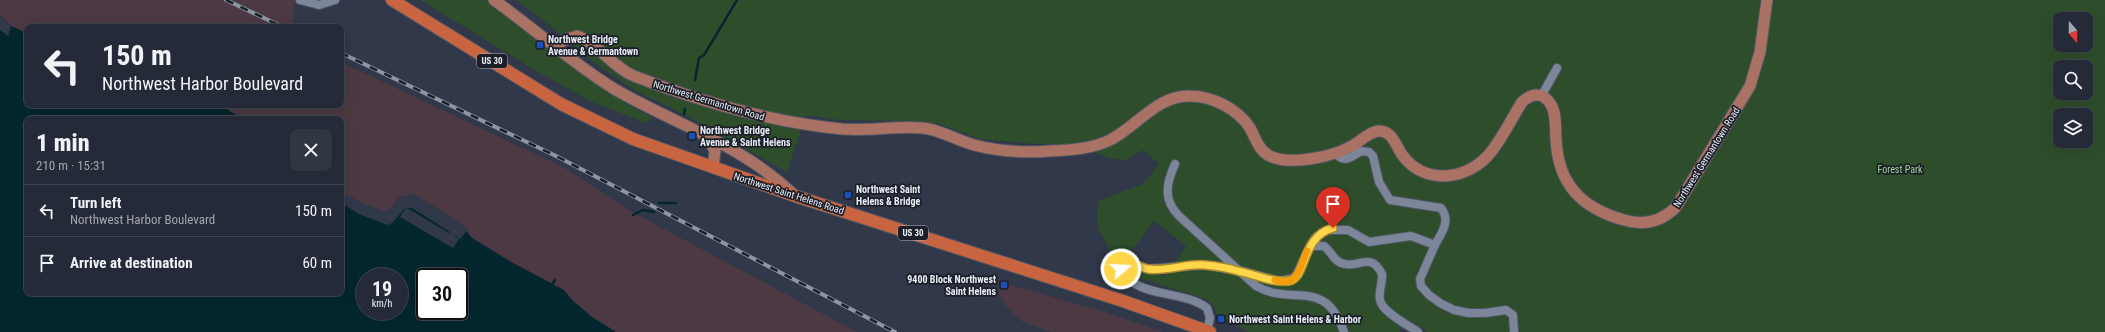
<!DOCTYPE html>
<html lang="en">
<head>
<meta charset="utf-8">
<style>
  body { margin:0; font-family:"Roboto Condensed",sans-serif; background:#303642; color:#f1f3f6; height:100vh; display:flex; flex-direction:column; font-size:15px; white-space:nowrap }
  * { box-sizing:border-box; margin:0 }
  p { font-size:13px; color:#a3a7ad }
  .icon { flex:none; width:22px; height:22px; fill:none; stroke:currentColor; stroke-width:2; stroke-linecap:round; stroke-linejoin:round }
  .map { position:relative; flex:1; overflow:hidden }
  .side { position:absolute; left:24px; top:116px; width:320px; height:180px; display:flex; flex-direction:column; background:#242a37; border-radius:8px; box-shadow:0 4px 16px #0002,0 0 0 1px #414652 }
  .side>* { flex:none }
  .top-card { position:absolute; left:24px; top:24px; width:320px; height:84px; border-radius:8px; box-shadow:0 4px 16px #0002,0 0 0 1px #414652; background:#242a37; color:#f1f3f6; overflow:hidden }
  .needle { width:26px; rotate:160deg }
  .tools { position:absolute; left:2053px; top:12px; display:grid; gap:8px }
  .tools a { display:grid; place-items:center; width:40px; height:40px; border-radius:8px; background:#242a37; box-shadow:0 4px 16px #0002,0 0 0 1px #414652; font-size:20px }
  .speed { position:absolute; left:356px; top:268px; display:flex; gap:8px; font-size:20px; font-weight:700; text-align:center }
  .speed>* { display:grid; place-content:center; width:52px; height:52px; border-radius:50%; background:#242a37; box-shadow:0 4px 16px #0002,0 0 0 1px #414652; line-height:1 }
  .speed small { font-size:10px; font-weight:400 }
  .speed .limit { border:2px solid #111; border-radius:6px; background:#fff; color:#111 }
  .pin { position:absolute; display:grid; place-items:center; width:34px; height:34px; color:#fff; margin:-41px -17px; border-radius:50% 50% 50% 0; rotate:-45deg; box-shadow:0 0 4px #0007 }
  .pin .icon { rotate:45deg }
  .me { position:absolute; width:44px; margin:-22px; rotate:72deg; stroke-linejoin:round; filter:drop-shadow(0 0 3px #0008) }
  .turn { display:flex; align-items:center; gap:14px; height:84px; padding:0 12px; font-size:18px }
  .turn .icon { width:52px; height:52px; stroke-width:2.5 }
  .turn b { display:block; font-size:28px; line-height:34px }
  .round { display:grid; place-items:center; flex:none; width:42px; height:42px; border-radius:8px; background:#303642 }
  .headline { display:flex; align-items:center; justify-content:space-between; height:68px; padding:0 12px }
  h1 { font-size:24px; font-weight:800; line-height:30px }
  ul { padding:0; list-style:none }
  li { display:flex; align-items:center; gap:12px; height:52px; padding:0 12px; border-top:1px solid #414652 }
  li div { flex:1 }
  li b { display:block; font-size:15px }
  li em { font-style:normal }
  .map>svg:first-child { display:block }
</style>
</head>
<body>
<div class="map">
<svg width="2105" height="332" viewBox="0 0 2105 332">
  <rect width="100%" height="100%" fill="#303849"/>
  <g fill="#4c3943">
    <polygon points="0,0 295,0 292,27 27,27 27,33 11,26 0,16"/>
    <polygon points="341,62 563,167 634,213 857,332 616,332 592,317 572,300 564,290 513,263 472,238 463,227 388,212 383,213 341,193 341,119 243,119 220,105 341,105"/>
    <polygon points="998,281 1107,313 1163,332 1052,332 1021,321 1007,307 999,294"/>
  </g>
  <g fill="#2e4e2b" fill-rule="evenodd">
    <polygon points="421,0 488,0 525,25 595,82 625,103 653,118 646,123 590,101 528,66"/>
    <path d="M516 0H2105V332H1428L1414 323 1400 329V332H1249L1216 314 1215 308 1209 300 1129 275 1133 271 1165 276 1186 246 1154 221C1144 232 1131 259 1114 256 1102 236 1091 224 1100 200L1143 184 1159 164 1142 150 1127 160 1113 159 1070 144H1035L980 139 940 124 918 121 840 120 806 115 787 172 693 119 636 91 595 63 534 13ZM2060 19H2086V45H2060ZM2060 67H2086V93H2060ZM2060 115H2086V141H2060Z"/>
  </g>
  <path fill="#04272f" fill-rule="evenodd" d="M0 16 11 26 27 33V105H220L243 119H27V293H341V193L383 213 388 212 402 196 463 227 472 238 513 263 564 290 572 300 592 317 616 332H0ZM365 277H399V311H365ZM425 277H459V311H425Z"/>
  <g fill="#303849" fill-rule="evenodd">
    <polygon points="0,16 11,26 8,36 0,30"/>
    <path d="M341 192 365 204 383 211 389 210 399 197 414 194 453 218 468 229 460 239 454 234 459 239 453 248 400 217 406 207 392 223 387 225 359 214 341 203ZM407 208H412L450 232 449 233Z"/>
  </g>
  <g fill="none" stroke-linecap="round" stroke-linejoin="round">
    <g stroke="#04272f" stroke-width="2.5">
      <polyline points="695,80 699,58 704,55 737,0"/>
      <polyline points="684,114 685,109"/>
      <polyline points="659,203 676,203"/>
      <polyline points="633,215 643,210 654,212"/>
      <polyline points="551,286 555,280"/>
    </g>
    <g stroke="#4e5563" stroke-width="10">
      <g id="minor">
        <polyline points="300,0 319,5 335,0"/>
        <polyline points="1542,95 1557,68"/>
        <path d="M1175 164C1166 184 1163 200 1179 216L1256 286C1293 307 1325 276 1344 332"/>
        <polyline points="1435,245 1420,279 1421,286 1429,295 1440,303 1454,310 1469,313 1485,313 1506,310 1513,315 1514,332"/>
        <path d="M1310 246H1324C1331 251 1333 260 1341 263 1358 270 1370 250 1382 274 1383 283 1378 291 1380 300 1382 312 1408 325 1418 332"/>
        <path d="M1207 331 1210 318 1207 308C1182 289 1136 299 1121 269L1122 263 1127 262 1147 269 1204 265 1238 270 1279 281 1295 278 1310 246 1315 238 1327 230H1348L1369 242 1411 236 1435 245C1442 232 1451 221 1441 208L1390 200 1379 182 1373 156 1369 152 1361 151C1354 156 1342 165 1336 152"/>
      </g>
    </g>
    <g stroke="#4e5563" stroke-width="13">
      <g id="major">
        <path d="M494 0C535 29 573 64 616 90 677 125 743 145 795 196"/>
        <path d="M557 47 562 41 577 36C598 43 612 67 634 76 701 102 771 122 842 129 869 131 896 126 923 128 941 130 956 140 974 145 997 151 1025 153 1049 151 1070 150 1093 149 1112 139 1138 125 1158 95 1190 96 1212 96 1238 109 1250 128 1256 139 1259 152 1272 157 1292 165 1331 157 1350 147 1359 143 1368 132 1378 131 1393 130 1396 147 1403 156 1426 186 1469 180 1491 152 1503 137 1512 118 1522 102 1532 93 1542 92 1550 103 1557 113 1555 128 1556 139 1558 184 1581 208 1624 220 1644 226 1661 222 1676 207L1750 86 1760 52 1767 0"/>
        <polyline points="708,137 715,151 713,167"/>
      </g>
    </g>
    <g stroke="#4e5563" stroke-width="14">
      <polyline id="highway" points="392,0 561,104 633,139 795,196 1123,301 1210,332"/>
    </g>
    <use href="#minor" stroke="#7c8599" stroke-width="8"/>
    <use href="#major" stroke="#aa7264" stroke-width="11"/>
    <use href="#highway" stroke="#c86540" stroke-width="12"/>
    <g stroke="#8d94a2" stroke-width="4">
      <g id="rail">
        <polyline points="226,0 283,27"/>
        <polyline points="341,53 556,156 895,332"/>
      </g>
    </g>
    <use href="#rail" stroke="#1c1f27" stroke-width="2.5" stroke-dasharray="8" stroke-linecap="butt"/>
  </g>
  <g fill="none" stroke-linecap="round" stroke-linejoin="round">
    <g stroke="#a68a30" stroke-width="10">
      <path id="route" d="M1121 269 1122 264C1130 259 1140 268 1148 269 1167 272 1186 263 1205 265 1216 266 1228 268 1238 271 1254 274 1272 283 1289 281 1307 278 1301 236 1333 228"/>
    </g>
    <use href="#route" stroke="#ffd54a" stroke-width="7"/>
    <path stroke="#f59e0b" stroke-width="7" d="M1275 280C1300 287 1299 267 1307 251"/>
  </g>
  <g fill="#1a4fb4" stroke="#1c1f27" stroke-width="1.5">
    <rect x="536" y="41" width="8" height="8" rx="2"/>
    <rect x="688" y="132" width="8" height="8" rx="2"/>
    <rect x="844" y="191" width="8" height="8" rx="2"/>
    <rect x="1000" y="281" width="8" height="8" rx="2"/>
    <rect x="1217" y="315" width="8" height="8" rx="2"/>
  </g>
  <g text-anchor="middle" stroke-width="3.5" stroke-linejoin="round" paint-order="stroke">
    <g fill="#1c1f27" stroke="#abb0ba" stroke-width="1">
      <rect x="477" y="54" width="30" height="14" rx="3"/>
      <rect x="898" y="226" width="30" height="14" rx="3"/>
    </g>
    <g font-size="9" font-weight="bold" fill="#e8eef9">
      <text x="492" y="64">US 30</text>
      <text x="913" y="236">US 30</text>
    </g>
    <g font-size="10" font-weight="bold" fill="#e8eef9" stroke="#1c1f27" text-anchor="start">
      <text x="548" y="43">Northwest Bridge<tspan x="548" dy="12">Avenue &amp; Germantown</tspan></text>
      <text x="700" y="134">Northwest Bridge<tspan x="700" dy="12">Avenue &amp; Saint Helens</tspan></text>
      <text x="856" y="193">Northwest Saint<tspan x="856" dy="12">Helens &amp; Bridge</tspan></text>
      <text x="996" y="283" text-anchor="end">9400 Block Northwest<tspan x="996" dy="12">Saint Helens</tspan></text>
      <text x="1229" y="323">Northwest Saint Helens &amp; Harbor</text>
    </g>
    <g font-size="10" fill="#e8eef9" stroke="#1c1f27">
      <text transform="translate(709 100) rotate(17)" y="4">Northwest Germantown Road</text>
      <text transform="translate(1706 157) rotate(-58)" y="4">Northwest Germantown Road</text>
      <text transform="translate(789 193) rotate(18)" y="4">Northwest Saint Helens Road</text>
    </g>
    <g font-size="10" fill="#a0d79c" stroke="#1c1f27">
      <text x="1900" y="173">Forest Park</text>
    </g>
  </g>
</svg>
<div class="tools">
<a><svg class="needle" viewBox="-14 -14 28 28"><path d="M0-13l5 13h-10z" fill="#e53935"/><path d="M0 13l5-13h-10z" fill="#a3a7ad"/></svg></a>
<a><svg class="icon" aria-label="search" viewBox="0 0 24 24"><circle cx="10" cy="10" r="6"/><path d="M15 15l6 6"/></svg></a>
<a><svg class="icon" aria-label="layers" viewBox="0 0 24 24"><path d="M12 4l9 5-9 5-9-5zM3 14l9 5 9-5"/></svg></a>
</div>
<div class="speed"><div>19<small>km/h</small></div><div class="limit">30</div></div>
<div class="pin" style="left:1333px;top:228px;background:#d93025"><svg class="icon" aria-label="arrive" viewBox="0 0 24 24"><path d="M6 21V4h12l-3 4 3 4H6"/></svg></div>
<svg class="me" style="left:1121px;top:269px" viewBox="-20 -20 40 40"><circle r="17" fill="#ffd54a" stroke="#fff" stroke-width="3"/><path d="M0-11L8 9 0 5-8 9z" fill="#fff"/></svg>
<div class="top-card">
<div class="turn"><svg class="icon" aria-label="left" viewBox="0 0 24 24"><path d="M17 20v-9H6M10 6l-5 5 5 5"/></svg><div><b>150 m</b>Northwest Harbor Boulevard</div></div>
</div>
<section class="side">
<div class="headline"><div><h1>1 min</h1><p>210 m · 15:31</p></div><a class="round"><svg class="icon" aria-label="close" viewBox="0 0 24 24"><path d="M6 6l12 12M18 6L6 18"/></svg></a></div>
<ul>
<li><svg class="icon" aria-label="left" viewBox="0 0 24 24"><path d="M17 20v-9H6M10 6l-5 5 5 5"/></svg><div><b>Turn left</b><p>Northwest Harbor Boulevard</p></div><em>150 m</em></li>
<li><svg class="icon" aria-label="arrive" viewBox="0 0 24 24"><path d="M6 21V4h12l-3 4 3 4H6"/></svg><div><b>Arrive at destination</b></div><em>60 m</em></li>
</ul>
</section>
</div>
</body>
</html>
